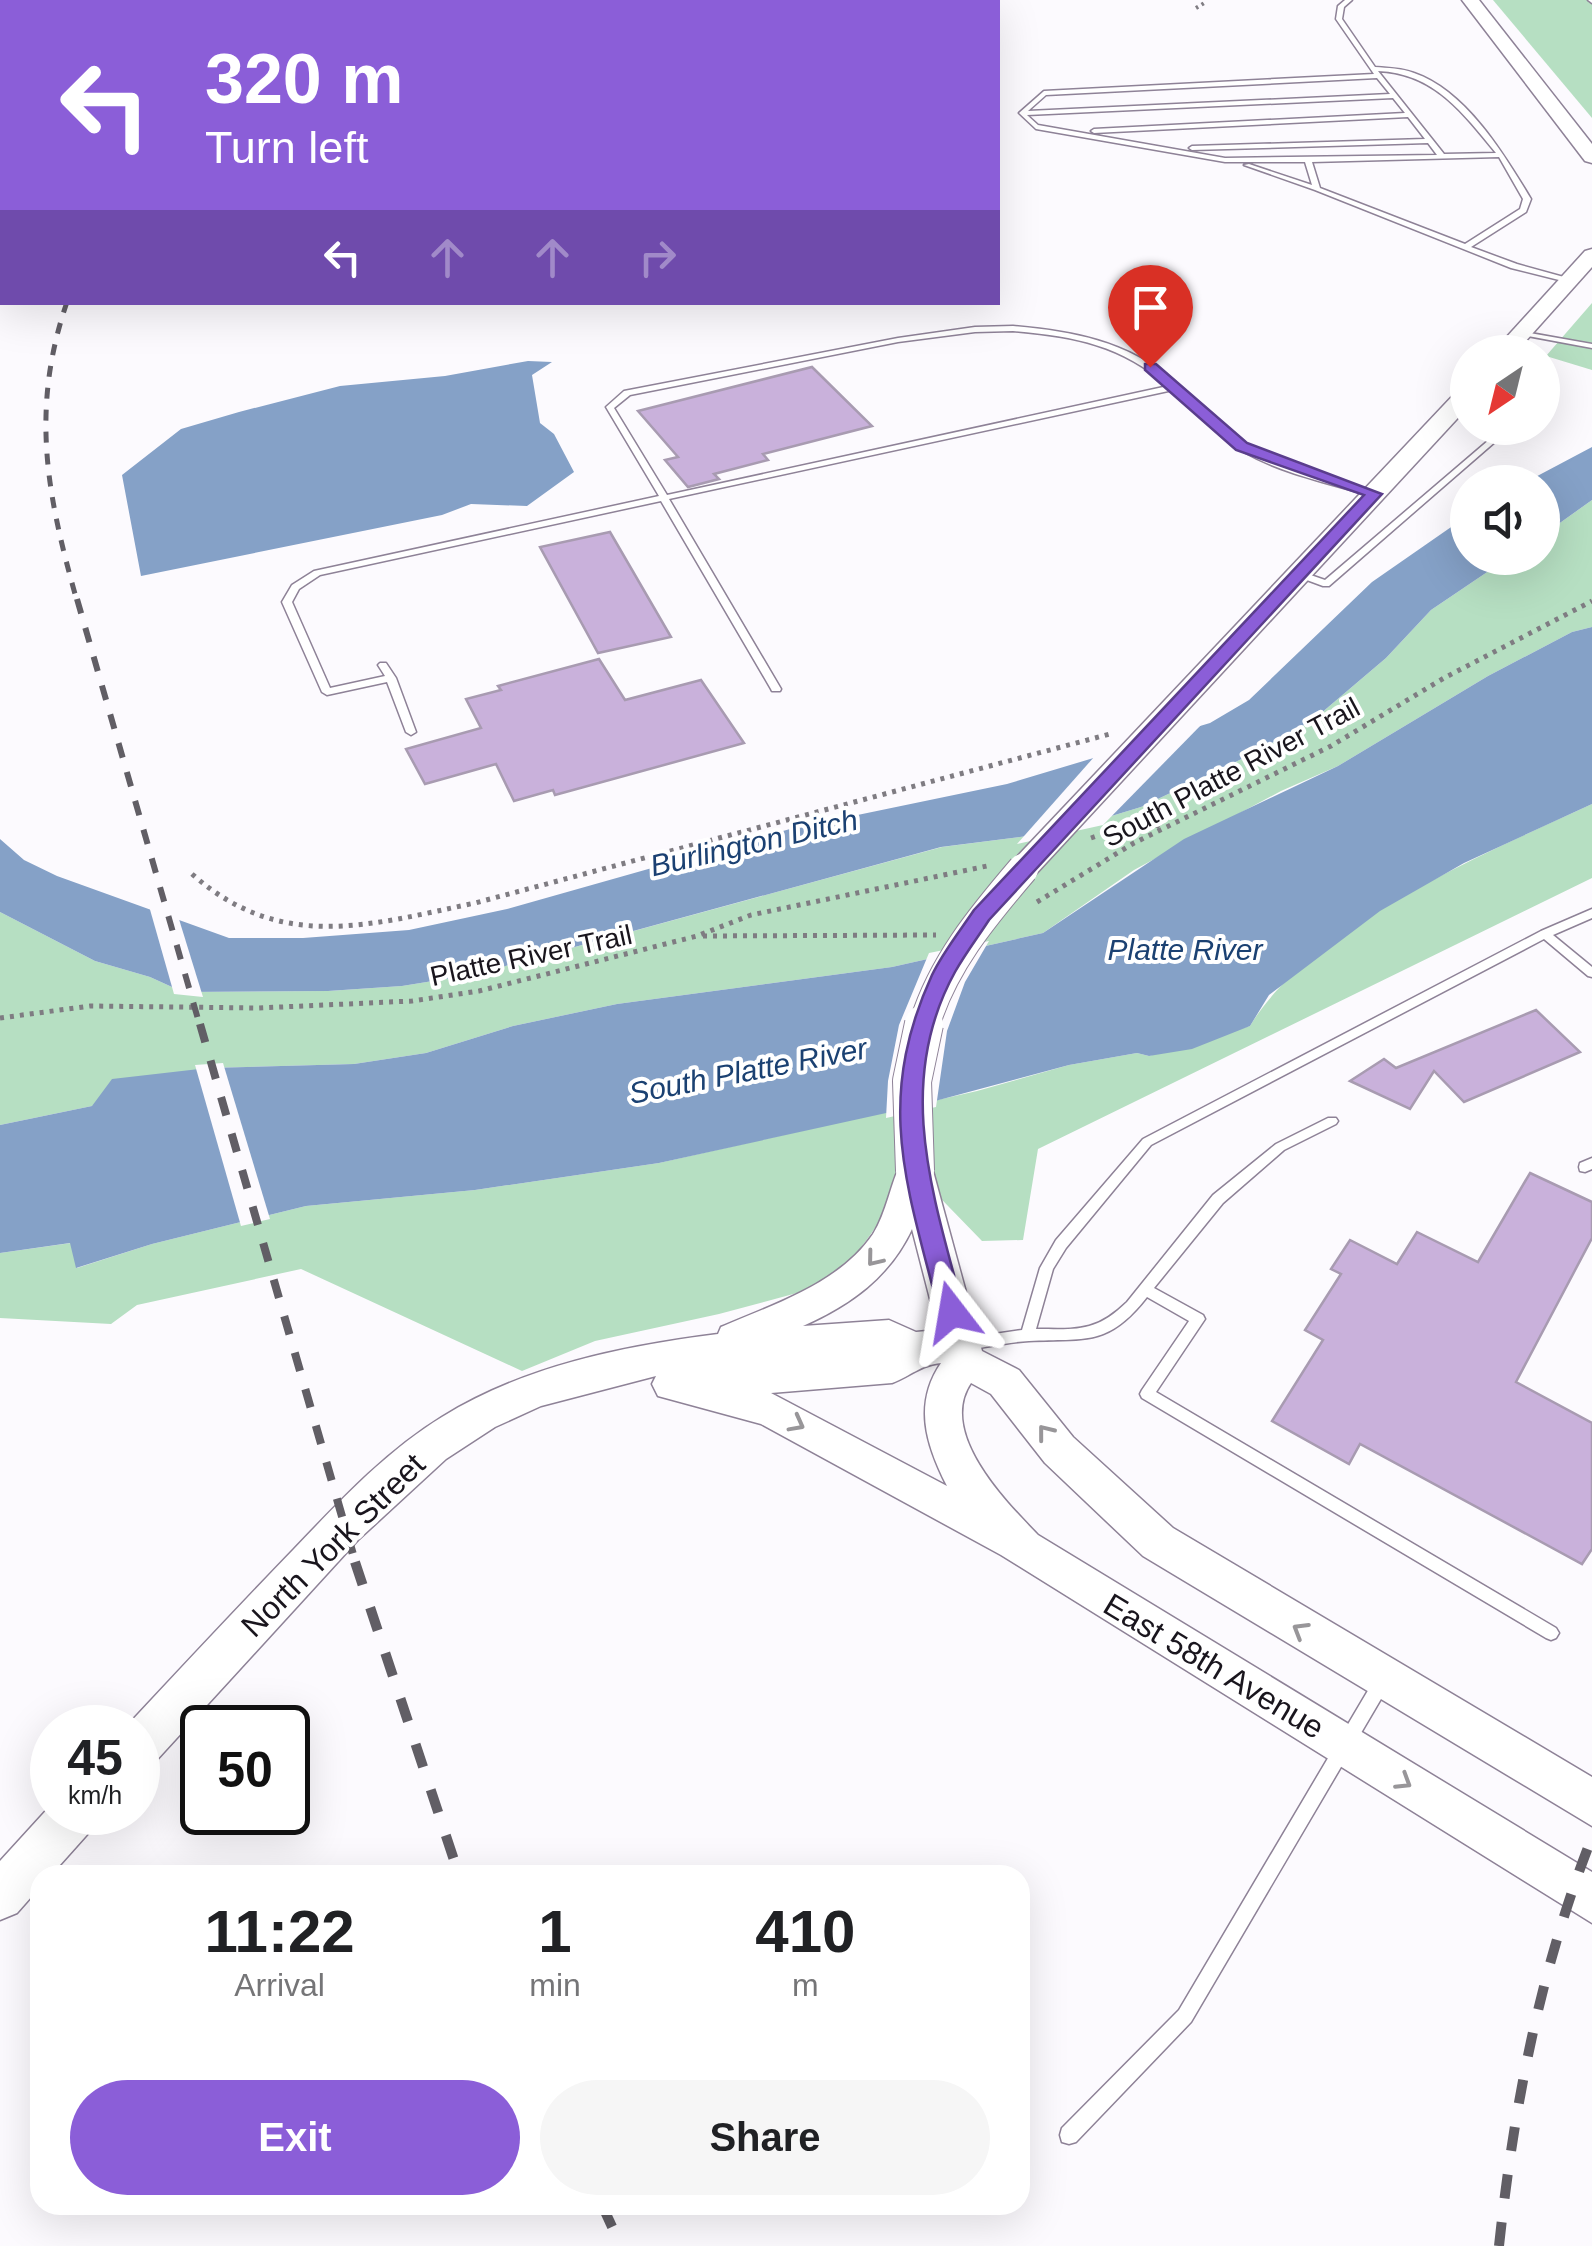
<!DOCTYPE html>
<html lang="en">
<head>
<meta charset="utf-8">
<style>
  body { margin:0; font-family:Helvetica,sans-serif; background:#f6f6f6; color:#202124; height:100vh; display:flex; flex-direction:column; font-size:38px; white-space:nowrap }
  * { box-sizing:border-box; margin:0 }
  p { font-size:32px; color:#757577 }
  .icon { flex:none; width:55px; height:55px; fill:none; stroke:currentColor; stroke-width:2; stroke-linecap:round; stroke-linejoin:round }
  .map { position:relative; flex:1; overflow:hidden }
  .sheet { position:absolute; left:30px; top:1865px; width:1000px; height:350px; display:flex; flex-direction:column; background:#fff; border-radius:30px; box-shadow:0 10px 40px #0002 }
  .sheet>* { flex:none }
  .hud { position:absolute; left:0px; top:0px; width:1000px; height:305px; box-shadow:0 10px 40px #0002; background:#8b5ed8; color:#fff; overflow:hidden }
  .needle { width:65px; rotate:215deg }
  .buttons { position:absolute; left:1450px; top:335px; display:grid; gap:20px }
  .buttons a { display:grid; place-items:center; width:110px; height:110px; border-radius:50%; background:#fff; box-shadow:0 10px 40px #0002; font-size:50px }
  .speed { position:absolute; left:30px; top:1705px; display:flex; gap:20px; font-size:50px; font-weight:700; text-align:center }
  .speed>* { display:grid; place-content:center; width:130px; height:130px; border-radius:50%; background:#fff; box-shadow:0 10px 40px #0002; line-height:1 }
  .speed small { font-size:25px; font-weight:400 }
  .speed .limit { border:5px solid #111; border-radius:15px; background:#fff; color:#111 }
  .pin { position:absolute; display:grid; place-items:center; width:85px; height:85px; color:#fff; margin:-102px -42px; border-radius:50% 50% 50% 0; rotate:-45deg; box-shadow:0 0 10px #0007 }
  .pin .icon { rotate:45deg }
  .me { position:absolute; width:110px; margin:-55px; rotate:346deg; stroke-linejoin:round; filter:drop-shadow(0 0 8px #0008) }
  .turn { display:flex; align-items:center; gap:35px; height:210px; padding:0 40px; font-size:45px }
  .turn .icon { width:130px; height:130px; stroke-width:2.5 }
  .turn b { display:block; font-size:70px; line-height:85px }
  .lanes { display:flex; align-items:center; height:95px; padding:0 40px; background:#0003; justify-content:center; gap:50px; direction:ltr }
  .lanes .off { opacity:.35 }
  .eta { display:flex; justify-content:space-evenly; align-items:center; height:170px; text-align:center }
  .eta b { font-size:60px; font-weight:700; line-height:70px }
  .primary-button { display:flex; gap:20px; margin-top:auto; padding:20px 40px }
  .primary-button a { flex:1; height:115px; border-radius:60px; background:#8b5ed8; color:#fff; font-size:40px; font-weight:700; line-height:115px; text-align:center }
  .primary-button a+a { background:#f6f6f6; color:#202124 }
  .map>svg:first-child { display:block }
</style>
</head>
<body>
<div class="map">
<svg width="1592" height="2246" viewBox="0 0 1592 2246">
  <rect width="100%" height="100%" fill="#fcfafe"/>
  <g fill="#b6dfc2">
    <polygon points="1493,0 1592,0 1592,118"/>
    <polygon points="1592,303 1592,370 1546,356"/>
    <polygon points="1592,500 1592,627 1572,632 1488,676 1338,766 1281,791 1134,870 1043,933 892,967 617,1004 513,1026 426,1053 354,1064 208,1068 92,1106 0,1125 0,912 95,961 150,977 183,992 328,991 402,986 476,974 942,847 1059,832 1141,807 1250,755 1313,720 1386,658 1431,610 1508,558 1542,558 1543,535"/>
    <path d="M1592 804V878L1038 1149 1023 1240 982 1241 915 1172 848 1266 824 1281 797 1293 719 1314 595 1341 522 1371 301 1269 137 1305 111 1324 0 1318V1253L71 1243 77 1268 152 1244 306 1206 475 1190 659 1163 977 1091 1069 1065 1137 1053 1149 1056 1250 1026C1309 927 1488 852 1592 804Z"/>
  </g>
  <g fill="#85a1c7">
    <polygon points="528,361 552,362 532,375 540,423 554,434 574,472 527,506 471,504 442,515 141,576 122,475 181,429 239,412 340,386 445,376"/>
    <polygon points="1592,447 1592,500 1543,535 1542,482 1526,482"/>
    <polygon points="1467,516 1468,558 1508,558 1431,610 1386,658 1313,720 1250,755 1141,807 1059,832 941,847 476,974 402,986 328,991 183,992 150,977 95,961 0,912 0,839 24,860 57,876 229,938 303,938 409,930 507,909 790,829 1007,784 1210,723 1249,700 1372,582"/>
    <polygon points="1592,627 1592,804 1464,863 1380,911 1269,995 1250,1026 1192,1049 1149,1056 1137,1053 1069,1065 909,1108 659,1163 475,1190 306,1206 152,1244 76,1268 70,1243 0,1253 0,1125 92,1106 112,1079 208,1068 354,1064 426,1053 513,1026 617,1004 892,967 1043,933 1184,839 1338,766 1488,676 1572,632"/>
  </g>
  <g fill="#fcfafe">
    <polygon points="1204,722 1103,825 1017,844 1102,748"/>
    <polygon points="149,906 178,916 203,997 174,994"/>
    <polygon points="989,941 965,982 947,1031 936,1107 886,1118 888,1081 899,1025 929,953"/>
    <polygon points="223,1063 270,1219 241,1226 195,1065"/>
  </g>
  <g fill="#c9b1db" stroke="#a89bb1" stroke-width="2.5">
    <polygon points="812,367 872,426 763,454 768,460 714,474 719,479 696,485 688,487 665,460 678,457 638,411"/>
    <polygon points="610,532 671,637 598,653 540,547"/>
    <polygon points="599,659 625,700 701,680 744,743 555,795 553,790 514,801 496,764 425,784 406,749 481,728 466,699 501,690 498,686"/>
    <polygon points="1536,1010 1580,1052 1464,1102 1434,1071 1410,1109 1350,1081 1384,1059 1396,1068"/>
    <polygon points="1530,1173 1592,1202 1592,1238 1516,1382 1592,1423 1592,1549 1582,1564 1360,1444 1349,1464 1272,1421 1323,1340 1305,1330 1341,1274 1331,1269 1350,1240 1397,1264 1417,1232 1478,1262"/>
  </g>
  <g fill="none" stroke-linecap="round" stroke-linejoin="round">
    <g stroke="#8e8297" stroke-width="3">
      <g id="lane">
        <polygon points="15,0 23,0 20,2 13,2"/>
        <path d="M1345 0H1352L1344 7 1342 19 1375 67C1388 68 1401 68 1414 73 1466 91 1504 154 1531 199L1526 212 1471 247 1517 264 1571 279V283L1511 268 1315 190 1244 165 1249 164 1312 185 1305 162H1225L1036 129 1019 113 1044 91 1374 74 1336 19 1338 6ZM1378 71C1434 73 1463 113 1496 153L1444 154ZM1377 78 1390 94 1028 111 1046 95ZM1393 98 1405 113 1094 129 1091 131 1094 133 1408 117 1425 139 1192 146 1189 148 1192 150 1428 143 1437 155 1225 158 1038 125 1027 115ZM1499 157 1523 199 1520 209 1465 244 1320 188 1312 162Z"/>
        <polygon points="1588,0 1592,0 1592,3"/>
        <polygon points="2,8 2,12 0,13 0,9"/>
        <path d="M1013 326C1071 331 1127 341 1172 380 1199 404 1222 433 1254 450 1280 464 1307 472 1335 480 1349 484 1365 487 1378 494L1371 496C1329 483 1283 474 1244 452 1217 436 1196 411 1173 390L669 499 781 689 780 691H772L771 689 661 501 320 575 299 589 292 602 330 688 385 676 378 665 380 663H386L396 678 416 732 411 735 406 732 387 682 327 695 322 692 282 602 292 585 314 571 659 496 606 407 624 391 898 338 975 327ZM1013 331C1073 336 1122 345 1168 386L667 495 614 408 630 395 898 342 975 332Z"/>
        <polygon points="1519,331 1592,344 1592,348 1522,335 1518,333"/>
        <polygon points="1503,428 1511,428 1329,586 1323,586 1296,576 1296,572 1299,571 1325,580"/>
        <path d="M1592 909V918L1553 935 1592 967V977L1588 976 1544 939 1151 1145 1066 1248 1053 1269 1036 1329C1077 1329 1095 1333 1127 1302L1213 1195 1276 1144 1328 1118H1336L1338 1121 1336 1124 1284 1150 1223 1203 1154 1288 1203 1315 1205 1319 1156 1392 1556 1628 1559 1633 1556 1638 1551 1640 1546 1638 1142 1398 1140 1394 1142 1390 1189 1321 1147 1297C1108 1347 1086 1338 1029 1341 1009 1342 987 1347 967 1350L962 1348 960 1344 962 1340 967 1338 1022 1330 1040 1268 1056 1240 1143 1139 1541 931Z"/>
        <polygon points="1592,1158 1592,1169 1585,1172 1580,1171 1579,1167 1580,1163"/>
        <polygon points="1382,1674 1388,1677 1390,1682 1388,1687 1191,2022 1076,2142 1069,2144 1062,2142 1060,2135 1062,2128 1179,2010 1376,1677"/>
      </g>
    </g>
    <g stroke="#8e8297" stroke-width="3">
      <g id="secondary">
        <polygon points="1462,0 1479,0 1592,144 1592,163 1585,161"/>
        <polygon points="1592,249 1592,267 1516,352 1493,352 1585,251"/>
        <polygon points="1468,386 1468,407 1034,876 1023,879 1012,876 1008,869 1012,862 1460,388"/>
        <path d="M915 1157 928 1161 933 1171 982 1351 1019 1370 1073 1437 1173 1528 1592 1777V1826L1143 1556 1045 1463 991 1394 971 1383C937 1433 1007 1503 1038 1535L1592 1872V1923L1001 1555 761 1424 658 1396 652 1384 656 1376 541 1406 495 1427 446 1459 358 1540 154 1763 138 1769V1728H125C181 1668 237 1608 294 1549 339 1502 385 1452 442 1417 524 1366 623 1346 718 1334L721 1327C774 1304 839 1284 873 1234 887 1212 890 1184 902 1161ZM912 1229 938 1330 916 1332 889 1320 803 1326C850 1305 889 1278 912 1229ZM941 1363C913 1404 926 1445 947 1486L771 1393 892 1383C911 1376 920 1365 941 1363Z"/>
        <polygon points="52,1804 52,1812 100,1812 93,1828 51,1875 40,1875 40,1887 17,1913 0,1920 0,1861"/>
      </g>
    </g>
    <polyline stroke="#7f7c82" stroke-width="4" stroke-dasharray="2.5 4" stroke-linecap="butt" points="1196,8 1206,2"/>
    <g stroke="#7f7c82" stroke-width="5" stroke-dasharray="4 6" stroke-linecap="butt">
      <polyline points="1091,838 1147,819 1163,829"/>
      <path d="M192 874C281 953 369 925 475 903L1110 734"/>
      <polyline points="1037,902 1134,843 1331,746 1444,678 1592,601"/>
      <polyline points="703,936 936,935"/>
      <polyline points="0,1018 90,1006 259,1008 412,1001 479,991 697,936 751,915 987,866"/>
    </g>
    <use href="#lane" fill="#fff" fill-rule="evenodd"/>
    <use href="#secondary" fill="#fff" fill-rule="evenodd"/>
    <g stroke="#615e65" stroke-width="4" stroke-dasharray="9 9" stroke-linecap="butt">
      <polyline points="443,2 447,0"/>
      <polyline points="579,2 584,0"/>
    </g>
    <path stroke="#615e65" stroke-width="5" stroke-dasharray="11 11" stroke-linecap="butt" d="M67 302C30 410 47 495 77 601"/>
    <polyline stroke="#615e65" stroke-width="6" stroke-dasharray="15 15" stroke-linecap="butt" points="77,599 200,1026"/>
    <polyline stroke="#615e65" stroke-width="8" stroke-dasharray="19 19" stroke-linecap="butt" points="200,1024 356,1565"/>
    <g stroke="#615e65" stroke-width="10" stroke-dasharray="24 24" stroke-linecap="butt">
      <polyline points="355,1562 459,1875"/>
      <polyline points="602,2205 621,2246"/>
      <path d="M1499 2246C1514 2105 1540 1970 1592 1837"/>
    </g>
    <g stroke="#8e8297" stroke-width="32" stroke-linecap="butt">
      <path id="secondary-bridge-far1" d="M924 1026C942 965 982 917 1023 869"/>
    </g>
    <g stroke="#8e8297" stroke-width="40" stroke-linecap="butt">
      <polyline id="secondary-bridge" points="915,1171 912,1081 924,1024"/>
    </g>
    <use href="#secondary-bridge-far1" stroke="#fff" stroke-width="30"/>
    <use href="#secondary-bridge" stroke="#fff" stroke-width="38"/>
  </g>
  <defs><path id="oneway-chevron" d="M-2-3.5L2.5 0L-2 3.5" fill="none" stroke-width="1.6" stroke-linecap="round" stroke-linejoin="round" transform="scale(2.5)"/></defs>
  <g stroke="#989699">
    <use href="#oneway-chevron" transform="translate(874 1259) rotate(129)"/>
    <use href="#oneway-chevron" transform="translate(797 1424) rotate(28)"/>
    <use href="#oneway-chevron" transform="translate(1045 1432) rotate(-128)"/>
    <use href="#oneway-chevron" transform="translate(1300 1630) rotate(-149)"/>
    <use href="#oneway-chevron" transform="translate(1404 1782) rotate(32)"/>
  </g>
  <path fill="#8b5ed8" stroke="#5a3d8c" stroke-width="2.5" d="M1145 364H1156L1247 443 1382 494 989 920C978 937 965 954 955 972 893 1084 934 1198 964 1312L961 1319 952 1322 943 1319 939 1312C907 1185 874 1102 932 975 943 952 960 931 974 910L1364 495 1236 450 1145 370Z"/>
  <g text-anchor="middle" stroke-width="8" stroke-linejoin="round" paint-order="stroke">
    <g font-size="28" fill="#19151d" stroke="#fff">
      <text transform="translate(1231 772) rotate(-28)" y="10">South Platte River Trail</text>
      <text transform="translate(531 955) rotate(-12)" y="10">Platte River Trail</text>
    </g>
    <g font-size="30" font-style="italic" fill="#1b4172" stroke="#fff">
      <text transform="translate(754 843) rotate(-13)" y="10">Burlington Ditch</text>
      <text x="1185" y="960">Platte River</text>
      <text transform="translate(748 1071) rotate(-11)" y="10">South Platte River</text>
    </g>
    <g font-size="32" fill="#19151d" stroke="#fff">
      <text transform="translate(333 1545) rotate(-45)" y="11">North York Street</text>
      <text transform="translate(1214 1666) rotate(31)" y="11">East 58th Avenue</text>
    </g>
  </g>
</svg>
<div class="buttons">
<a><svg class="needle" viewBox="-14 -14 28 28"><path d="M0-13l5 13h-10z" fill="#e53935"/><path d="M0 13l5-13h-10z" fill="#757577"/></svg></a>
<a><svg class="icon" aria-label="sound" viewBox="0 0 24 24"><path d="M4 9h4l5-4v14l-5-4H4zM17 9q2 3 0 6"/></svg></a>
</div>
<div class="speed"><div>45<small>km/h</small></div><div class="limit">50</div></div>
<div class="pin" style="left:1150px;top:367px;background:#d93025"><svg class="icon" aria-label="arrive" viewBox="0 0 24 24"><path d="M6 21V4h12l-3 4 3 4H6"/></svg></div>
<svg class="me" style="left:952px;top:1312px" viewBox="-20 -20 40 40"><path d="M0-17L14 15 0 8-14 15z" fill="#8b5ed8" stroke="#fff" stroke-width="4"/></svg>
<div class="hud">
<div class="turn"><svg class="icon" aria-label="left" viewBox="0 0 24 24"><path d="M17 20v-9H6M10 6l-5 5 5 5"/></svg><div><b>320 m</b>Turn left</div></div>
<div class="lanes"><svg class="icon" aria-label="left" viewBox="0 0 24 24"><path d="M17 20v-9H6M10 6l-5 5 5 5"/></svg><svg class="icon off" aria-label="ahead" viewBox="0 0 24 24"><path d="M12 20V5M6 11l6-6 6 6"/></svg><svg class="icon off" aria-label="ahead" viewBox="0 0 24 24"><path d="M12 20V5M6 11l6-6 6 6"/></svg><svg class="icon off" aria-label="right" viewBox="0 0 24 24"><path d="M7 20v-9h11M14 6l5 5-5 5"/></svg></div>
</div>
<section class="sheet">
<div class="eta">
<div><b>11:22</b><p>Arrival</p></div>
<div><b>1</b><p>min</p></div>
<div><b>410</b><p>m</p></div>
</div>
<div class="primary-button"><a>Exit</a><a>Share</a></div>
</section>
</div>
</body>
</html>
